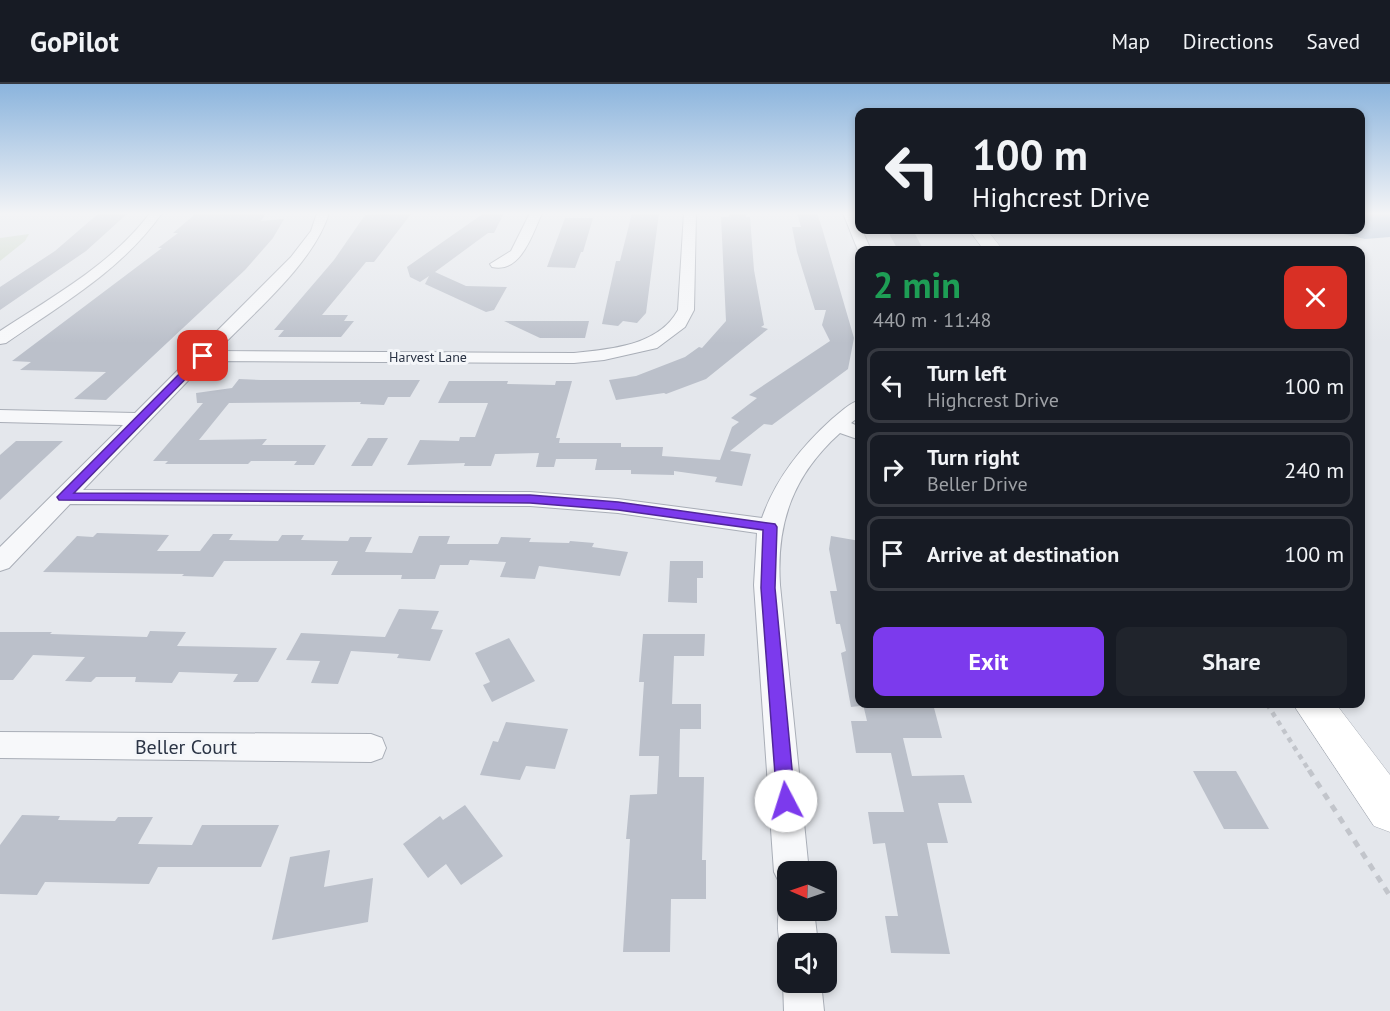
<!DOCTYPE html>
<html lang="en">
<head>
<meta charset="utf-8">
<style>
  body { margin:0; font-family:"PT Sans",sans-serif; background:#20242c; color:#f1f3f6; height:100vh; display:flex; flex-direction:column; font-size:22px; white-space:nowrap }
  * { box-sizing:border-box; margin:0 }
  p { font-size:20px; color:#9ea1a6 }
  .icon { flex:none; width:33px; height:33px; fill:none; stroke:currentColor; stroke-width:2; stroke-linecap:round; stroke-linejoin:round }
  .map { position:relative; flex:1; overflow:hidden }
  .side { position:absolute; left:855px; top:162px; width:510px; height:462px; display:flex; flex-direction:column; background:#171b24; border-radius:12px; box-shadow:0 3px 9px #0003 }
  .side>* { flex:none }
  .hud { position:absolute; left:855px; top:24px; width:510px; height:126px; border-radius:12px; box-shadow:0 3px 9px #0003; background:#171b24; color:#f1f3f6; overflow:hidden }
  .needle { width:39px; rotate:272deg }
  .tools { position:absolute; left:777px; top:777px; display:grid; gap:12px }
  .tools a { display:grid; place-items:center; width:60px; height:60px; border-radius:12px; background:#171b24; box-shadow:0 3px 9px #0003; font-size:30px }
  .pin { position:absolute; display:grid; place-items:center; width:51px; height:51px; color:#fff; margin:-26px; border-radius:12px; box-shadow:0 3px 9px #0006 }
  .me { position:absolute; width:66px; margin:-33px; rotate:355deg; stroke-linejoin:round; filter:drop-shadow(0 0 4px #0008) }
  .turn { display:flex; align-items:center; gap:21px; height:126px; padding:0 18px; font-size:27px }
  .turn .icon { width:78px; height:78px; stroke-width:2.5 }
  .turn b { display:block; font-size:42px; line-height:51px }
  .round { display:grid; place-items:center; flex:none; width:63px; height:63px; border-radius:12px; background:#20242c }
  .summary { display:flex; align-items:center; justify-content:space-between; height:102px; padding:0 18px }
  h1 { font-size:36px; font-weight:800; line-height:45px; color:#1e9e55 }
  .cta { display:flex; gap:12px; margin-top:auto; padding:12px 18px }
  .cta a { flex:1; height:69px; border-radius:12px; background:#7c3aed; color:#fff; font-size:24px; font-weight:800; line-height:69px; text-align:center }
  .cta a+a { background:#20242c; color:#f1f3f6 }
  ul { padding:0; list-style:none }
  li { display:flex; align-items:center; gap:18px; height:75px; margin:0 12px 9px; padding:0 6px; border:3px solid #363941; border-radius:12px }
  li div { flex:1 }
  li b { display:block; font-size:22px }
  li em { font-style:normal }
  header { display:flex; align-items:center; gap:36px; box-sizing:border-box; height:84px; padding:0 30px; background:#171b24; border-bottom:2px solid #363941 }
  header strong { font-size:28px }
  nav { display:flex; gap:33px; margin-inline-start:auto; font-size:21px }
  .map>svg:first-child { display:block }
</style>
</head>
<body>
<header>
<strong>GoPilot</strong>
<nav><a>Map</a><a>Directions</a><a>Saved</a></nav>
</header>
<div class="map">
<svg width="1390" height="927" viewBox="0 0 1390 927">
  <rect width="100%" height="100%" fill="#e4e7ec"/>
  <polygon fill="#c9d6c5" points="29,150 25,157 0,177 0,154"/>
  <polygon fill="#9fb4cc" points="1361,129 1390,129 1390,153 1365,155 1326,146 1360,146"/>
  <g fill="#bbc0ca">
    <polygon points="99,129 128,129 86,167 0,226 0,203 55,167"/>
    <polygon points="202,129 266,129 261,137 284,135 273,154 245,186 106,316 74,315 106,288 20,286 31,278 12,277 162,164 158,164 178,149 173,149 194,131"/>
    <polygon points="484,129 504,129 494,149 488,149 435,188 466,202 507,203 494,226 486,228 425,200 429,192 420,198 410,193 407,183"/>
    <polygon points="632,129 659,129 646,229 637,239 623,237 618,242 602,240 616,177 620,177"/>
    <polygon points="729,129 745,129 746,133 750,133 754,186 764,241 761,243 768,245 706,295 666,310 664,309 616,316 609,296 636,292 685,273 699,263 702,264 726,237 721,133 729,133"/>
    <polygon points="797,129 817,129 822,144 854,254 848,285 772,341 764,340 730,367 751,370 742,402 715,398 717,393 674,387 674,391 631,390 631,386 595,386 597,375 556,375 554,383 536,383 539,369 495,370 491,382 464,382 465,379 407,381 420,356 459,357 460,353 475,353 488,319 438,319 449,297 508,297 507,300 555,301 556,297 572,297 556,354 560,354 559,359 621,359 621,363 663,363 662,372 720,376 732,343 739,338 731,334 757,314 749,311 830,257 822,241 826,226 815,226 797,168 792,143 801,143"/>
    <polygon points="411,130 374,178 366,178 322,231 348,231 344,237 354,237 341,253 278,253 284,246 274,246 334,176 365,131"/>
    <polygon points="565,134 593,134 583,168 581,168 575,184 547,183"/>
    <polygon points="887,146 913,146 923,165 898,166"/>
    <polygon points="504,237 589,237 585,254 540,254"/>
    <polygon points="239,295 261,296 420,296 410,313 388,313 384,321 360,320 361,318 229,319 199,356 267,355 262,361 326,361 314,381 294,381 297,377 251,377 248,380 165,380 168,377 153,377 203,319 197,319 196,309 232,304"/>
    <polygon points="368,354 388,354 372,382 351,382"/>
    <polygon points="16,357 63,357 0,416 0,371"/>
    <polygon points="97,449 169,451 157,467 200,467 213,450 233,450 229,456 278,457 282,451 304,451 301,456 348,457 350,453 372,453 365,468 412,469 419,452 450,452 447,460 498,460 501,453 531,454 529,458 569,459 570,457 594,459 592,463 628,468 620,492 539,482 535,495 500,493 506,478 470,476 468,481 440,481 435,495 401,495 402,491 331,491 338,477 224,477 213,493 182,492 184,490 43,488 77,452 93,453"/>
    <polygon points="831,452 860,457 860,622 851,623 841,569 846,567 840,540 836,540 830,507 837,507 829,465"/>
    <polygon points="670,477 703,477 703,494 697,494 697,519 668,518"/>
    <polygon points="399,525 439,527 431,545 443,546 430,577 397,574 399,570 351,567 338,600 311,599 320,577 286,576 301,549 385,553"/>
    <polygon points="150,547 186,548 177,562 277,564 258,598 233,598 238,590 179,588 172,599 135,598 136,593 96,593 91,598 65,597 85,573 33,571 13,596 0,596 0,548 52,548 50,550 147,553"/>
    <polygon points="643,550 705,550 704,572 674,572 672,620 701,620 701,645 680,645 679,693 704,693 702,776 706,776 706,815 671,815 670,868 623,868 630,755 626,755 630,711 657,710 659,672 639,672 644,598 639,598"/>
    <polygon points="509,554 535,597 492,618 483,601 490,598 475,569"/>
    <polygon points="863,620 933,620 942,654 903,654 912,692 964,691 972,719 938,719 948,759 927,759 950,870 891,869 885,832 898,832 885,759 873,760 868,728 904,728 891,669 856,669 851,637 867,637"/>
    <polygon points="506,638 568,645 555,685 526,682 520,696 480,691 493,657 498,658"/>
    <polygon points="1193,687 1236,687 1269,745 1224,745"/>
    <polygon points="465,721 503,772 461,801 446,780 428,794 403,760 440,732 443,736"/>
    <polygon points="22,731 60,732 58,736 115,737 118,733 153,733 138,760 192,761 202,741 279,741 261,783 158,783 149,800 45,798 37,811 0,810 0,761"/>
    <polygon points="330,766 324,803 373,794 368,838 272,856 290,773"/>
  </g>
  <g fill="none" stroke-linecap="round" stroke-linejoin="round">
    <g stroke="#a9aeb7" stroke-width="2">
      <g id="minor">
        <path d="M150 129H162C123 185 62 220 6 259L0 260V247C52 213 112 180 150 129Z"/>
        <path d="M317 129H329C314 179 253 229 217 267L574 269C610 265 659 262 678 226L684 129H696L694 226 685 243 657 264 604 276 574 279 207 277 83 406 530 408 618 415 762 434C776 394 801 363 832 335 841 328 849 319 860 316V332L851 339 860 343V356L840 349C793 391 776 439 780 501L809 788H788V804L780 800 774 788 754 501 757 449 618 429 530 422 70 420 9 484 0 487V463L123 341 0 338V326L135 329 291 173 311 147Z"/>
        <path d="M530 129H542C533 149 521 190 492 183L490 180 511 167Z"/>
        <polygon points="843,129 855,129 860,146 862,146 871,166 860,166 859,169"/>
        <polygon points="0,648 371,650 382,654 386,664 382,674 371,678 0,674"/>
        <path d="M788 811V826H814L818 860H788V874C775 859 776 830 783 813Z"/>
        <polygon points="788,886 788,898 821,898 824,927 784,927 783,898"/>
      </g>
    </g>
    <g stroke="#a9aeb7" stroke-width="1">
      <g id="secondary">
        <polygon points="969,146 987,146 1003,166 984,166"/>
        <polygon points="1293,620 1336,620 1390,691 1390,748 1374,742"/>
      </g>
    </g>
    <polyline stroke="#c2c5cb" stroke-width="4.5" stroke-dasharray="5 5" stroke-linecap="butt" points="1267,620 1310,688"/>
    <polyline stroke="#c2c5cb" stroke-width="5" stroke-dasharray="7 7" stroke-linecap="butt" points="1309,686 1390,812"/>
    <use href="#minor" fill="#f7f8fa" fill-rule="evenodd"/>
    <use href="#secondary" fill="#fff" fill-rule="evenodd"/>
  </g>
  <linearGradient id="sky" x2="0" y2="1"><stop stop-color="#8bb4dd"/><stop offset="0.5" stop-color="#f3f4f6"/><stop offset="1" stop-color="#f3f4f6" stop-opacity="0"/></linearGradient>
  <rect width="1390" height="259" fill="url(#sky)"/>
  <polygon fill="#7c3aed" stroke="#51269a" stroke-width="1.5" points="203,269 208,272 206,274 74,409 530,411 618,418 775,440 777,443 775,504 795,717 793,723 786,725 780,723 777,717 761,504 763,446 618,426 530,419 59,416 57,413 59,411 199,270"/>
  <g text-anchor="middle" stroke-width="6" stroke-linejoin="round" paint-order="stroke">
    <g font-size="14" fill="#2b3445" stroke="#f4f6f9">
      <text x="428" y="278">Harvest Lane</text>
    </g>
    <g font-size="20" fill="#2b3445" stroke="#f4f6f9">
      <text x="186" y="670">Beller Court</text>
    </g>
  </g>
</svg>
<div class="tools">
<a><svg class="needle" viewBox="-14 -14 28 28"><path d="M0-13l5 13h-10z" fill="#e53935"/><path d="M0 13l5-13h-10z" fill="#9ea1a6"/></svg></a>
<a><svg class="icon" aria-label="sound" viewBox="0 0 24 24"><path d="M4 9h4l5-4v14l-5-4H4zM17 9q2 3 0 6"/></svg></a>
</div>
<div class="pin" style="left:203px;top:272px;background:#d93025"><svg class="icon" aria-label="arrive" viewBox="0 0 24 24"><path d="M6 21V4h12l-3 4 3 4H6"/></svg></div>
<svg class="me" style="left:786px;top:717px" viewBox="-20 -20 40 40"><circle r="19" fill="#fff"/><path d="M0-13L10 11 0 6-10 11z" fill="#7c3aed"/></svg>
<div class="hud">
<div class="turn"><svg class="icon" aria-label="left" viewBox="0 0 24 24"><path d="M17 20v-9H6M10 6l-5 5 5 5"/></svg><div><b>100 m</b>Highcrest Drive</div></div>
</div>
<section class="side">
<div class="summary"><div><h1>2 min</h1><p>440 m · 11:48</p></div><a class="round" style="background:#d93025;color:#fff"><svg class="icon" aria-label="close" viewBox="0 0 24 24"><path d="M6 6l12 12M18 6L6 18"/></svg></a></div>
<ul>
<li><svg class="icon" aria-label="left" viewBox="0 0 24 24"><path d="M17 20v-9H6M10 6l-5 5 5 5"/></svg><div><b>Turn left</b><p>Highcrest Drive</p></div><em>100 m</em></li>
<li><svg class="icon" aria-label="right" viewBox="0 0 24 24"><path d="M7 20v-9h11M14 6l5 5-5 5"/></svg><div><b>Turn right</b><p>Beller Drive</p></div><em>240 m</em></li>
<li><svg class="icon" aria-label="arrive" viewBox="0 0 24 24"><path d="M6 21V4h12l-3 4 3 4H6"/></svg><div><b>Arrive at destination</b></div><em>100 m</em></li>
</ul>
<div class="cta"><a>Exit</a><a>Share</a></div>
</section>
</div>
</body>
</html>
